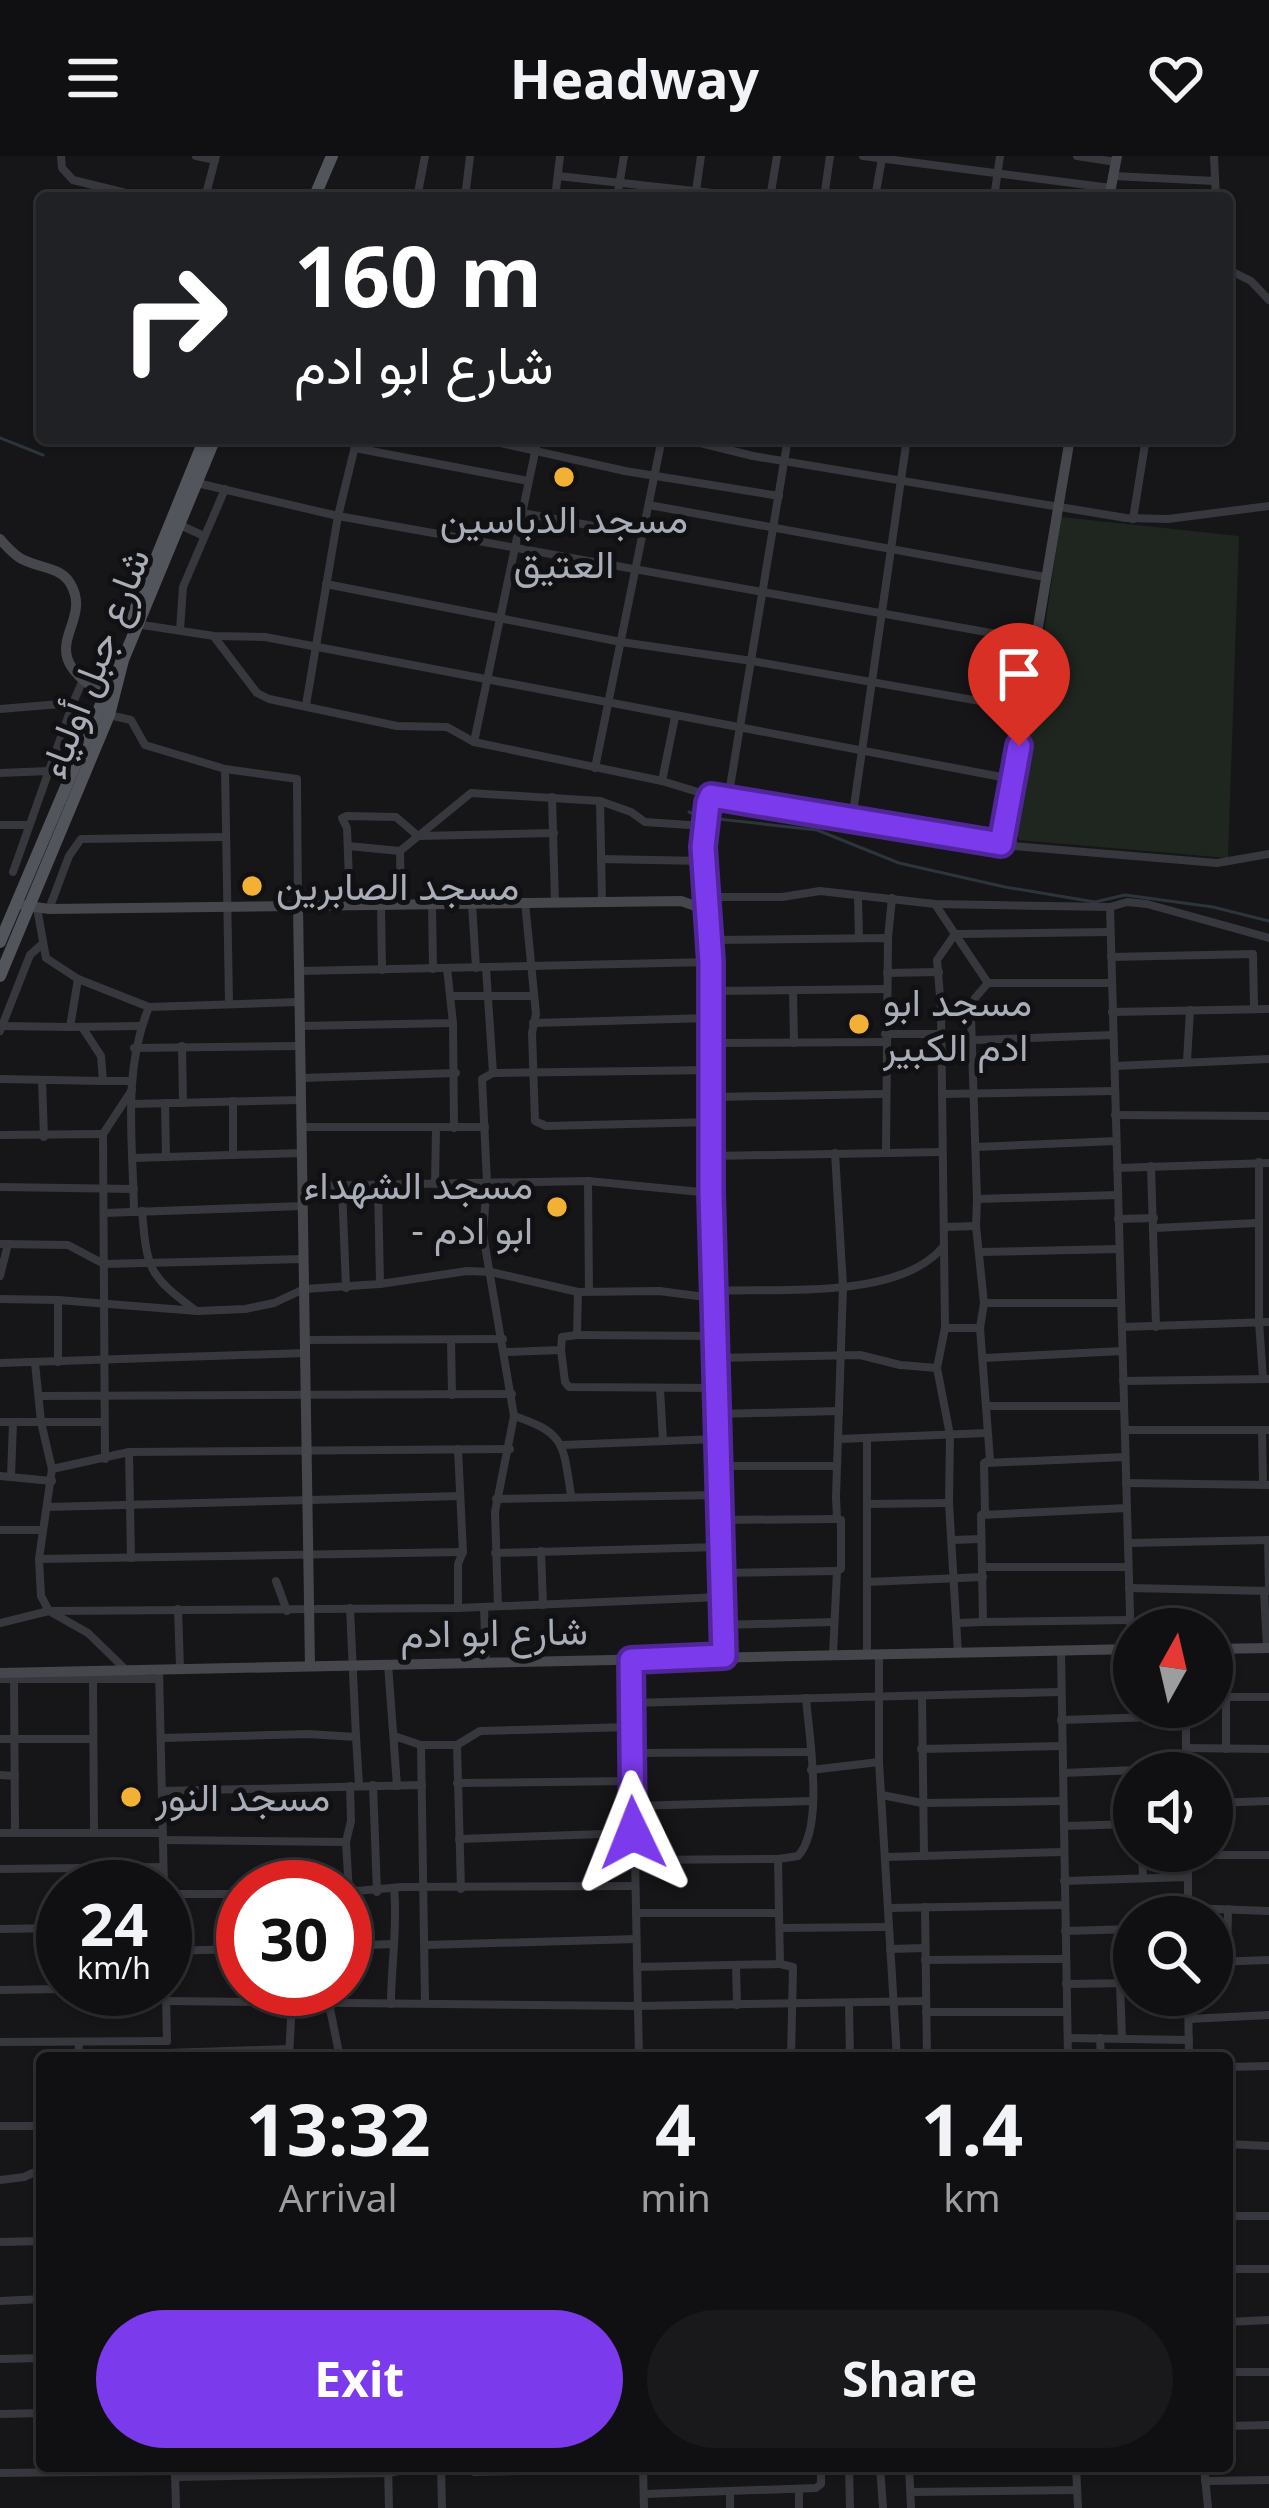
<!DOCTYPE html>
<html lang="en">
<head>
<meta charset="utf-8">
<style>
  body { margin:0; font-family:"Noto Sans",Vazirmatn,sans-serif; background:#19191b; color:#f1f3f6; height:100vh; display:flex; flex-direction:column; font-size:45px; white-space:nowrap }
  * { box-sizing:border-box; margin:0 }
  p { font-size:39px; color:#9c9d9f }
  .icon { flex:none; width:66px; height:66px; fill:none; stroke:currentColor; stroke-width:2; stroke-linecap:round; stroke-linejoin:round }
  .map { position:relative; flex:1; overflow:hidden }
  .drawer { position:absolute; left:36px; top:1896px; width:1197px; height:420px; display:flex; flex-direction:column; background:#101012; border-radius:12px; box-shadow:0 3px 9px #0004,0 0 0 3px #303032 }
  .drawer>* { flex:none }
  .guide { position:absolute; left:36px; top:36px; width:1197px; height:252px; border-radius:12px; box-shadow:0 3px 9px #0004,0 0 0 3px #303032; background:#202124; color:#fff; overflow:hidden }
  .needle { width:78px; rotate:8deg }
  .controls { position:absolute; left:1113px; top:1452px; display:grid; gap:24px }
  .controls a { display:grid; place-items:center; width:120px; height:120px; border-radius:50%; background:#101012; box-shadow:0 3px 9px #0004,0 0 0 3px #303032; font-size:60px }
  .speed { position:absolute; left:36px; top:1704px; display:flex; gap:24px; font-size:60px; font-weight:700; text-align:center }
  .speed>* { display:grid; place-content:center; width:156px; height:156px; border-radius:50%; background:#101012; box-shadow:0 3px 9px #0004,0 0 0 3px #303032; line-height:1 }
  .speed small { font-size:30px; font-weight:400 }
  .speed .limit { border:18px solid #d22; background:#fff; color:#111 }
  .pin { position:absolute; display:grid; place-items:center; width:102px; height:102px; color:#fff; margin:-123px -51px; border-radius:50% 50% 50% 0; rotate:-45deg; box-shadow:0 0 12px #0007 }
  .pin .icon { rotate:45deg }
  .me { position:absolute; width:132px; margin:-66px; rotate:358deg; stroke-linejoin:round; filter:drop-shadow(0 0 9px #0008) }
  .turn { display:flex; align-items:center; gap:42px; height:252px; padding:0 60px; font-size:54px }
  .turn .icon { width:156px; height:156px; stroke-width:2.5 }
  .turn b { display:block; font-size:84px; line-height:102px }
  .eta { display:flex; justify-content:space-evenly; align-items:center; height:204px; text-align:center }
  .eta b { font-size:72px; font-weight:700; line-height:84px }
  .action { display:flex; gap:24px; margin-top:auto; padding:24px 60px }
  .action a { flex:1; height:138px; border-radius:72px; background:#7c3aed; color:#fff; font-size:48px; font-weight:700; line-height:138px; text-align:center }
  .action a+a { background:#19191b; color:#f1f3f6 }
  header { display:flex; justify-content:space-between; align-items:center; height:156px; padding:0 60px; background:#101012; font-size:54px; font-weight:700 }
  .map>svg:first-child { display:block }
</style>
</head>
<body>
<header><svg class="icon" aria-label="menu" viewBox="0 0 24 24"><path d="M4 6h16M4 12h16M4 18h16"/></svg>Headway<svg class="icon" aria-label="heart" viewBox="0 0 24 24"><path d="M12 20l-8-8c-3-5 5-10 8-4 3-6 11-1 8 4z"/></svg></header>
<div class="map">
<svg width="1269" height="2352" viewBox="0 0 1269 2352">
  <rect width="100%" height="100%" fill="#161618"/>
  <polygon fill="#1e261f" points="1061,361 1239,380 1228,702 1019,684 1011,658 1032,559"/>
  <g fill="none" stroke-linecap="round" stroke-linejoin="round">
    <g stroke="#2c353c" stroke-width="3">
      <polyline points="0,282 43,299"/>
      <polyline points="689,656 700,660"/>
      <polyline points="709,662 817,674 899,707 1005,731 1095,746 1125,739 1213,751 1269,765"/>
    </g>
    <g stroke="#37383d" stroke-width="8">
      <polyline points="61,0 62,12 73,24 146,42"/>
      <polyline points="196,0 215,4"/>
      <polyline points="863,0 1111,32"/>
      <polyline points="1077,0 1116,6"/>
      <polyline points="1214,0 1216,42"/>
      <polyline points="558,20 758,42"/>
      <polyline points="1113,20 1215,25"/>
      <polyline points="205,42 216,0"/>
      <polyline points="417,42 425,0"/>
      <polyline points="465,42 470,0"/>
      <polyline points="555,42 560,0"/>
      <polyline points="617,42 624,0"/>
      <polyline points="695,42 701,0"/>
      <polyline points="770,42 777,0"/>
      <polyline points="824,42 830,0"/>
      <polyline points="875,42 882,2"/>
      <polyline points="994,42 1000,0"/>
      <polyline points="1227,113 1251,125 1269,144"/>
      <polyline points="478,282 625,315 779,340"/>
      <polyline points="680,282 753,300 1126,362 1168,363 1269,350"/>
      <polyline points="1055,282 1069,285"/>
      <polyline points="355,292 528,325"/>
      <polyline points="197,327 338,360 1036,485"/>
      <polyline points="649,349 1045,421"/>
      <polyline points="522,357 643,379"/>
      <polyline points="1133,363 1146,282"/>
      <polyline points="180,369 204,380"/>
      <polyline points="326,428 621,486 752,505 1025,553"/>
      <polyline points="136,468 214,480 265,481 1012,623"/>
      <polyline points="180,474 183,431 225,333"/>
      <polyline points="215,482 257,537 269,543 397,570 447,571 474,586 662,625 711,640"/>
      <polyline points="306,549 338,360 357,282"/>
      <polyline points="0,553 73,547 82,526"/>
      <polyline points="109,559 131,564 145,589 225,613 229,847"/>
      <polyline points="474,586 538,282"/>
      <polyline points="595,612 662,282"/>
      <polyline points="225,613 297,623 298,750"/>
      <polyline points="0,617 73,614"/>
      <polyline points="662,625 675,561"/>
      <polyline points="552,641 555,746"/>
      <polyline points="728,643 788,282"/>
      <polyline points="600,645 602,745"/>
      <polyline points="852,664 907,282"/>
      <polyline points="0,669 28,669"/>
      <polyline points="1001,689 1217,707 1269,698"/>
      <polyline points="348,690 400,695"/>
      <polyline points="601,703 703,705"/>
      <polyline points="13,716 73,547"/>
      <polyline points="706,741 782,741 820,735 935,748 1110,751 1127,746 1147,748 1269,782"/>
      <polyline points="858,742 859,782"/>
      <polyline points="525,746 536,858 532,877 535,965 546,970 712,966"/>
      <polyline points="432,748 433,813"/>
      <polyline points="472,748 476,812"/>
      <polyline points="935,748 955,778 937,804 941,853 945,1172 937,1212 950,1279 949,1347 958,1497"/>
      <polyline points="381,749 382,814"/>
      <polyline points="401,749 400,695 471,637 600,645 631,656 645,666 704,670"/>
      <polyline points="350,750 347,672 342,662 347,660 396,661 418,680 554,677"/>
      <polyline points="1110,751 1131,1493"/>
      <polyline points="37,752 46,802 78,823 149,851 299,846"/>
      <polyline points="49,753 69,700 81,683 226,681"/>
      <polyline points="955,778 988,827 1112,827"/>
      <polyline points="956,778 1110,776"/>
      <polyline points="888,782 892,742"/>
      <polyline points="709,784 888,782 886,996"/>
      <polyline points="1111,801 1253,798 1254,852"/>
      <polyline points="486,812 493,917"/>
      <polyline points="299,815 710,806"/>
      <polyline points="887,817 939,816"/>
      <polyline points="988,827 975,842 971,861 977,1043 1118,1039"/>
      <polyline points="793,834 794,887"/>
      <polyline points="711,835 886,833"/>
      <polyline points="452,840 534,840"/>
      <polyline points="941,853 973,852"/>
      <polyline points="1112,856 1269,853"/>
      <polyline points="453,867 454,972"/>
      <polyline points="533,867 710,862"/>
      <polyline points="2,870 70,871 78,823"/>
      <polyline points="300,870 453,867 447,812"/>
      <polyline points="70,871 140,870"/>
      <polyline points="82,871 101,900 103,925 131,925"/>
      <polyline points="0,875 30,799 41,789"/>
      <polyline points="885,878 940,878"/>
      <polyline points="974,884 1113,879"/>
      <polyline points="712,887 885,886"/>
      <polyline points="182,890 183,947"/>
      <polyline points="134,892 300,890"/>
      <polyline points="1187,905 1190,854"/>
      <polyline points="1115,910 1269,903"/>
      <polyline points="301,922 456,917"/>
      <polyline points="0,923 103,925"/>
      <polyline points="42,924 44,981"/>
      <polyline points="942,938 1115,935"/>
      <polyline points="714,941 883,938"/>
      <polyline points="233,945 233,999"/>
      <polyline points="165,947 166,1001"/>
      <polyline points="132,948 301,944"/>
      <polyline points="1115,959 1269,960"/>
      <polyline points="301,971 485,971"/>
      <polyline points="0,979 103,978"/>
      <polyline points="977,991 1116,985"/>
      <polyline points="712,1000 942,996"/>
      <polyline points="133,1002 302,997"/>
      <polyline points="1259,1006 1259,1166 1263,1222"/>
      <polyline points="1151,1010 1156,1171"/>
      <polyline points="1117,1012 1269,1007"/>
      <polyline points="588,1025 589,1135"/>
      <polyline points="435,1028 436,972"/>
      <polyline points="302,1030 588,1025 711,1037"/>
      <polyline points="0,1031 134,1033"/>
      <polyline points="342,1031 346,1132"/>
      <path d="M142 1055C147 1113 148 1119 195 1154"/>
      <path d="M134 1056C133 986 122 916 149 851"/>
      <polyline points="104,1057 302,1050"/>
      <polyline points="1118,1063 1154,1062"/>
      <polyline points="944,1071 976,1070"/>
      <polyline points="1155,1072 1257,1067"/>
      <polyline points="0,1088 68,1089 104,1108 303,1103"/>
      <polyline points="979,1096 1119,1093"/>
      <polyline points="0,1120 8,1088"/>
      <polyline points="380,1128 467,1115 491,1116 578,1136 659,1135 713,1142"/>
      <path d="M714 1135C777 1132 897 1144 942 1092"/>
      <polyline points="0,1143 58,1144"/>
      <polyline points="984,1147 1121,1147"/>
      <polyline points="1122,1171 1269,1166"/>
      <polyline points="945,1172 980,1172"/>
      <polyline points="577,1179 714,1180"/>
      <polyline points="305,1184 503,1183"/>
      <polyline points="451,1184 452,1239"/>
      <polyline points="561,1194 565,1226 569,1231 716,1232"/>
      <polyline points="505,1196 561,1194 562,1181 577,1179 578,1136"/>
      <polyline points="715,1202 860,1199 900,1209 937,1212"/>
      <polyline points="984,1202 1122,1195"/>
      <polyline points="58,1206 58,1144 197,1155 245,1153 274,1147 304,1133 380,1128 378,1029"/>
      <polyline points="0,1207 305,1197"/>
      <polyline points="35,1207 41,1266 52,1313 39,1403 41,1440 49,1455 88,1477 125,1513"/>
      <polyline points="1123,1225 1269,1223"/>
      <polyline points="660,1233 663,1285"/>
      <polyline points="39,1240 512,1238"/>
      <polyline points="986,1250 1124,1250"/>
      <polyline points="718,1258 839,1255"/>
      <path d="M514 1260C566 1277 563 1289 571 1339"/>
      <polyline points="0,1266 103,1266"/>
      <polyline points="1125,1274 1269,1274"/>
      <polyline points="1262,1274 1263,1329"/>
      <polyline points="839,1283 987,1277"/>
      <polyline points="562,1289 717,1283"/>
      <polyline points="458,1293 463,1396 458,1408 458,1452"/>
      <polyline points="129,1296 131,1402"/>
      <polyline points="105,1303 103,978 132,934"/>
      <polyline points="986,1307 1125,1301"/>
      <polyline points="718,1310 837,1310"/>
      <polyline points="52,1313 129,1296 510,1293"/>
      <polyline points="0,1320 52,1325"/>
      <polyline points="11,1321 13,1266"/>
      <polyline points="1126,1327 1269,1329"/>
      <polyline points="496,1343 718,1339"/>
      <polyline points="867,1348 949,1347"/>
      <polyline points="47,1351 460,1340"/>
      <polyline points="982,1359 1127,1352"/>
      <polyline points="718,1364 837,1363"/>
      <polyline points="0,1374 43,1374"/>
      <polyline points="953,1384 981,1383"/>
      <polyline points="1268,1384 1269,1429"/>
      <polyline points="1128,1387 1269,1384"/>
      <polyline points="541,1395 543,1449"/>
      <polyline points="495,1397 719,1391"/>
      <polyline points="39,1403 463,1396"/>
      <polyline points="983,1411 1128,1411"/>
      <polyline points="720,1417 837,1415"/>
      <polyline points="276,1425 287,1455"/>
      <polyline points="867,1426 983,1421"/>
      <polyline points="1129,1432 1269,1435"/>
      <polyline points="498,1450 495,1356 514,1260 483,1078 487,1026 482,923 493,917 714,914"/>
      <polyline points="484,1451 486,1506"/>
      <polyline points="350,1452 356,1581"/>
      <polyline points="178,1453 180,1512"/>
      <polyline points="983,1466 1130,1464"/>
      <polyline points="0,1467 49,1455 458,1452 721,1441"/>
      <polyline points="958,1467 983,1466 981,1359 985,1357 984,1307 990,1304 980,1172 984,1147 976,1070 977,1043"/>
      <polyline points="722,1469 833,1466"/>
      <polyline points="1267,1492 1264,1435 1268,1434"/>
      <polyline points="1061,1495 1068,1902"/>
      <polyline points="833,1498 837,1415 841,1413 841,1364 837,1363 836,1341 843,1130 835,997"/>
      <polyline points="867,1498 867,1282"/>
      <polyline points="879,1498 879,1606 897,1902"/>
      <polyline points="631,1504 639,1902"/>
      <polyline points="388,1508 397,1630"/>
      <polyline points="159,1513 164,1731"/>
      <polyline points="14,1522 15,1677"/>
      <polyline points="0,1523 159,1523"/>
      <polyline points="93,1523 94,1677"/>
      <polyline points="922,1541 924,1700"/>
      <polyline points="1212,1541 1269,1541"/>
      <polyline points="1226,1541 1226,1593"/>
      <polyline points="630,1547 1060,1536"/>
      <polyline points="1186,1551 1186,1617"/>
      <polyline points="1061,1564 1186,1560"/>
      <polyline points="394,1580 421,1589 457,1589 480,1575 631,1571"/>
      <polyline points="162,1582 308,1578 356,1581 359,1629"/>
      <polyline points="0,1583 93,1583"/>
      <polyline points="421,1589 425,1847"/>
      <polyline points="457,1589 461,1733"/>
      <polyline points="1186,1592 1269,1593"/>
      <polyline points="921,1593 1061,1590"/>
      <polyline points="631,1597 811,1596"/>
      <polyline points="811,1614 879,1606"/>
      <polyline points="1063,1617 1186,1612"/>
      <polyline points="0,1619 15,1620"/>
      <polyline points="457,1627 631,1625"/>
      <polyline points="373,1629 377,1736"/>
      <polyline points="162,1635 422,1629"/>
      <polyline points="882,1639 922,1647 1063,1645"/>
      <polyline points="1212,1647 1269,1645"/>
      <polyline points="633,1650 812,1645"/>
      <polyline points="1064,1670 1134,1668"/>
      <polyline points="0,1677 163,1677"/>
      <polyline points="459,1683 633,1677"/>
      <polyline points="163,1684 346,1686 349,1736"/>
      <polyline points="346,1686 351,1665 350,1630"/>
      <polyline points="1142,1695 1143,1722"/>
      <polyline points="1188,1696 1188,1761"/>
      <polyline points="1188,1699 1269,1699"/>
      <polyline points="886,1701 1064,1696"/>
      <polyline points="633,1704 778,1703"/>
      <polyline points="0,1713 163,1711"/>
      <polyline points="1064,1725 1187,1721"/>
      <polyline points="345,1736 402,1731 634,1730"/>
      <polyline points="165,1738 243,1738"/>
      <polyline points="925,1751 927,1902"/>
      <polyline points="888,1752 1065,1749"/>
      <polyline points="1188,1752 1269,1755"/>
      <polyline points="636,1757 779,1757"/>
      <polyline points="780,1772 889,1771"/>
      <polyline points="0,1773 63,1772"/>
      <polyline points="1065,1775 1134,1773"/>
      <polyline points="425,1789 636,1783"/>
      <polyline points="345,1790 392,1788"/>
      <polyline points="890,1793 925,1792"/>
      <polyline points="165,1795 243,1793"/>
      <polyline points="165,1796 167,1885"/>
      <polyline points="925,1804 1066,1803"/>
      <polyline points="1227,1805 1228,1753"/>
      <polyline points="1212,1806 1269,1804"/>
      <polyline points="736,1809 737,1849"/>
      <polyline points="637,1811 780,1808"/>
      <polyline points="1120,1827 1122,1882"/>
      <polyline points="1066,1828 1134,1827"/>
      <polyline points="326,1833 340,1902"/>
      <polyline points="0,1834 63,1833"/>
      <polyline points="1188,1839 1189,1902"/>
      <polyline points="166,1845 637,1850 926,1845"/>
      <polyline points="849,1847 850,1902"/>
      <path d="M391 1848C391 1809 398 1770 394 1732"/>
      <polyline points="926,1856 1067,1856"/>
      <polyline points="1189,1863 1269,1859"/>
      <polyline points="1068,1882 1189,1884"/>
      <polyline points="1100,1882 1101,1902"/>
      <polyline points="0,1886 167,1885"/>
      <polyline points="167,1897 289,1893"/>
      <polyline points="78,1902 79,1887"/>
      <polyline points="289,1902 292,1844"/>
      <path d="M791 1902 793 1811 780 1808 778 1703 798 1700C825 1671 809 1580 806 1542"/>
      <polyline points="1227,1911 1269,1910"/>
      <polyline points="0,1970 42,1970"/>
      <polyline points="1227,1988 1269,1990"/>
      <polyline points="0,2024 24,2021 42,2013"/>
      <polyline points="1227,2060 1269,2060"/>
      <polyline points="0,2086 42,2085"/>
      <polyline points="1227,2113 1269,2113"/>
      <polyline points="0,2145 42,2143"/>
      <polyline points="1227,2166 1269,2164"/>
      <polyline points="38,2202 40,2257"/>
      <polyline points="0,2203 41,2202"/>
      <polyline points="1227,2216 1269,2216"/>
      <polyline points="0,2258 41,2257"/>
      <polyline points="1227,2270 1269,2269"/>
      <polyline points="388,2310 389,2352"/>
      <polyline points="441,2310 442,2352"/>
      <polyline points="470,2310 474,2316 643,2312"/>
      <polyline points="849,2310 850,2352"/>
      <polyline points="880,2310 883,2352"/>
      <polyline points="909,2310 911,2352"/>
      <polyline points="1076,2310 1078,2352"/>
      <polyline points="1204,2310 1208,2352"/>
      <polyline points="643,2312 644,2352"/>
      <polyline points="0,2317 174,2315"/>
      <polyline points="175,2317 176,2352"/>
      <polyline points="175,2321 388,2317 428,2310"/>
      <polyline points="1205,2325 1269,2324"/>
      <polyline points="799,2335 799,2352"/>
      <polyline points="911,2336 1077,2334"/>
      <polyline points="730,2337 730,2352"/>
      <polyline points="644,2338 816,2332 821,2328 821,2310"/>
    </g>
    <g stroke="#45474d" stroke-width="10">
      <polyline points="1109,42 1117,0"/>
      <path d="M0 383C6 390 12 397 20 402 36 412 60 410 70 427 96 470 26 493 105 539"/>
      <polyline points="23,749 49,753 681,745 707,754"/>
      <polyline points="298,750 310,1510"/>
      <polyline points="1212,1493 1269,1492"/>
      <polyline points="724,1500 711,1037 714,914 703,691 704,661 711,640 1001,689 1070,282"/>
      <polyline points="0,1517 1134,1493"/>
    </g>
    <g stroke="#53555c" stroke-width="12">
      <polyline points="314,42 332,0"/>
      <polyline points="131,464 205,282"/>
      <polyline points="0,786 105,539 115,506"/>
      <polyline points="0,820 109,559 123,504 215,282"/>
    </g>
  </g>
  <g fill="none" stroke-linecap="round" stroke-linejoin="round">
    <g stroke="#51269a" stroke-width="30">
      <polyline id="route" points="633,1677 631,1504 724,1500 711,1037 711,806 703,691 708,647 711,640 1001,688 1019,590"/>
    </g>
    <use href="#route" stroke="#7c3aed" stroke-width="21"/>
  </g>
  <g fill="#f2b134" stroke="#111113" stroke-width="4.5">
    <circle cx="564" cy="321" r="12"/>
    <circle cx="252" cy="730" r="12"/>
    <circle cx="859" cy="868" r="12"/>
    <circle cx="557" cy="1051" r="12"/>
    <circle cx="131" cy="1641" r="12"/>
  </g>
  <g text-anchor="middle" stroke-width="10" stroke-linejoin="round" paint-order="stroke">
    <g font-size="39" fill="#a8adb8" stroke="#111113" text-anchor="start">
      <text x="564" y="377" text-anchor="middle">مسجد الدباسين<tspan x="564" dy="45">العتيق</tspan></text>
      <text x="276" y="744">مسجد الصابرين</text>
      <text x="883" y="860">مسجد ابو<tspan x="883" dy="45">ادم الكبير</tspan></text>
      <text x="533" y="1043" text-anchor="end">مسجد الشهداء<tspan x="533" dy="45">- ابو ادم</tspan></text>
      <text x="155" y="1655">مسجد النور</text>
    </g>
    <g font-size="39" fill="#a8adb8" stroke="#111113">
      <text transform="translate(94 507) rotate(-69)" y="14">شارع جبل أولياء</text>
      <text transform="translate(494 1476) rotate(-1)" y="14">شارع ابو ادم</text>
    </g>
  </g>
</svg>
<div class="controls">
<a><svg class="needle" viewBox="-14 -14 28 28"><path d="M0-13l5 13h-10z" fill="#e53935"/><path d="M0 13l5-13h-10z" fill="#9c9d9f"/></svg></a>
<a><svg class="icon" aria-label="sound" viewBox="0 0 24 24"><path d="M4 9h4l5-4v14l-5-4H4zM17 9q2 3 0 6"/></svg></a>
<a><svg class="icon" aria-label="search" viewBox="0 0 24 24"><circle cx="10" cy="10" r="6"/><path d="M15 15l6 6"/></svg></a>
</div>
<div class="speed"><div>24<small>km/h</small></div><div class="limit">30</div></div>
<div class="pin" style="left:1019px;top:590px;background:#d93025"><svg class="icon" aria-label="arrive" viewBox="0 0 24 24"><path d="M6 21V4h12l-3 4 3 4H6"/></svg></div>
<svg class="me" style="left:633px;top:1677px" viewBox="-20 -20 40 40"><path d="M0-17L14 15 0 8-14 15z" fill="#7c3aed" stroke="#fff" stroke-width="4"/></svg>
<div class="guide">
<div class="turn"><svg class="icon" aria-label="right" viewBox="0 0 24 24"><path d="M7 20v-9h11M14 6l5 5-5 5"/></svg><div><b>160 m</b>شارع ابو ادم</div></div>
</div>
<section class="drawer">
<div class="eta">
<div><b>13:32</b><p>Arrival</p></div>
<div><b>4</b><p>min</p></div>
<div><b>1.4</b><p>km</p></div>
</div>
<div class="action"><a>Exit</a><a>Share</a></div>
</section>
</div>
</body>
</html>
